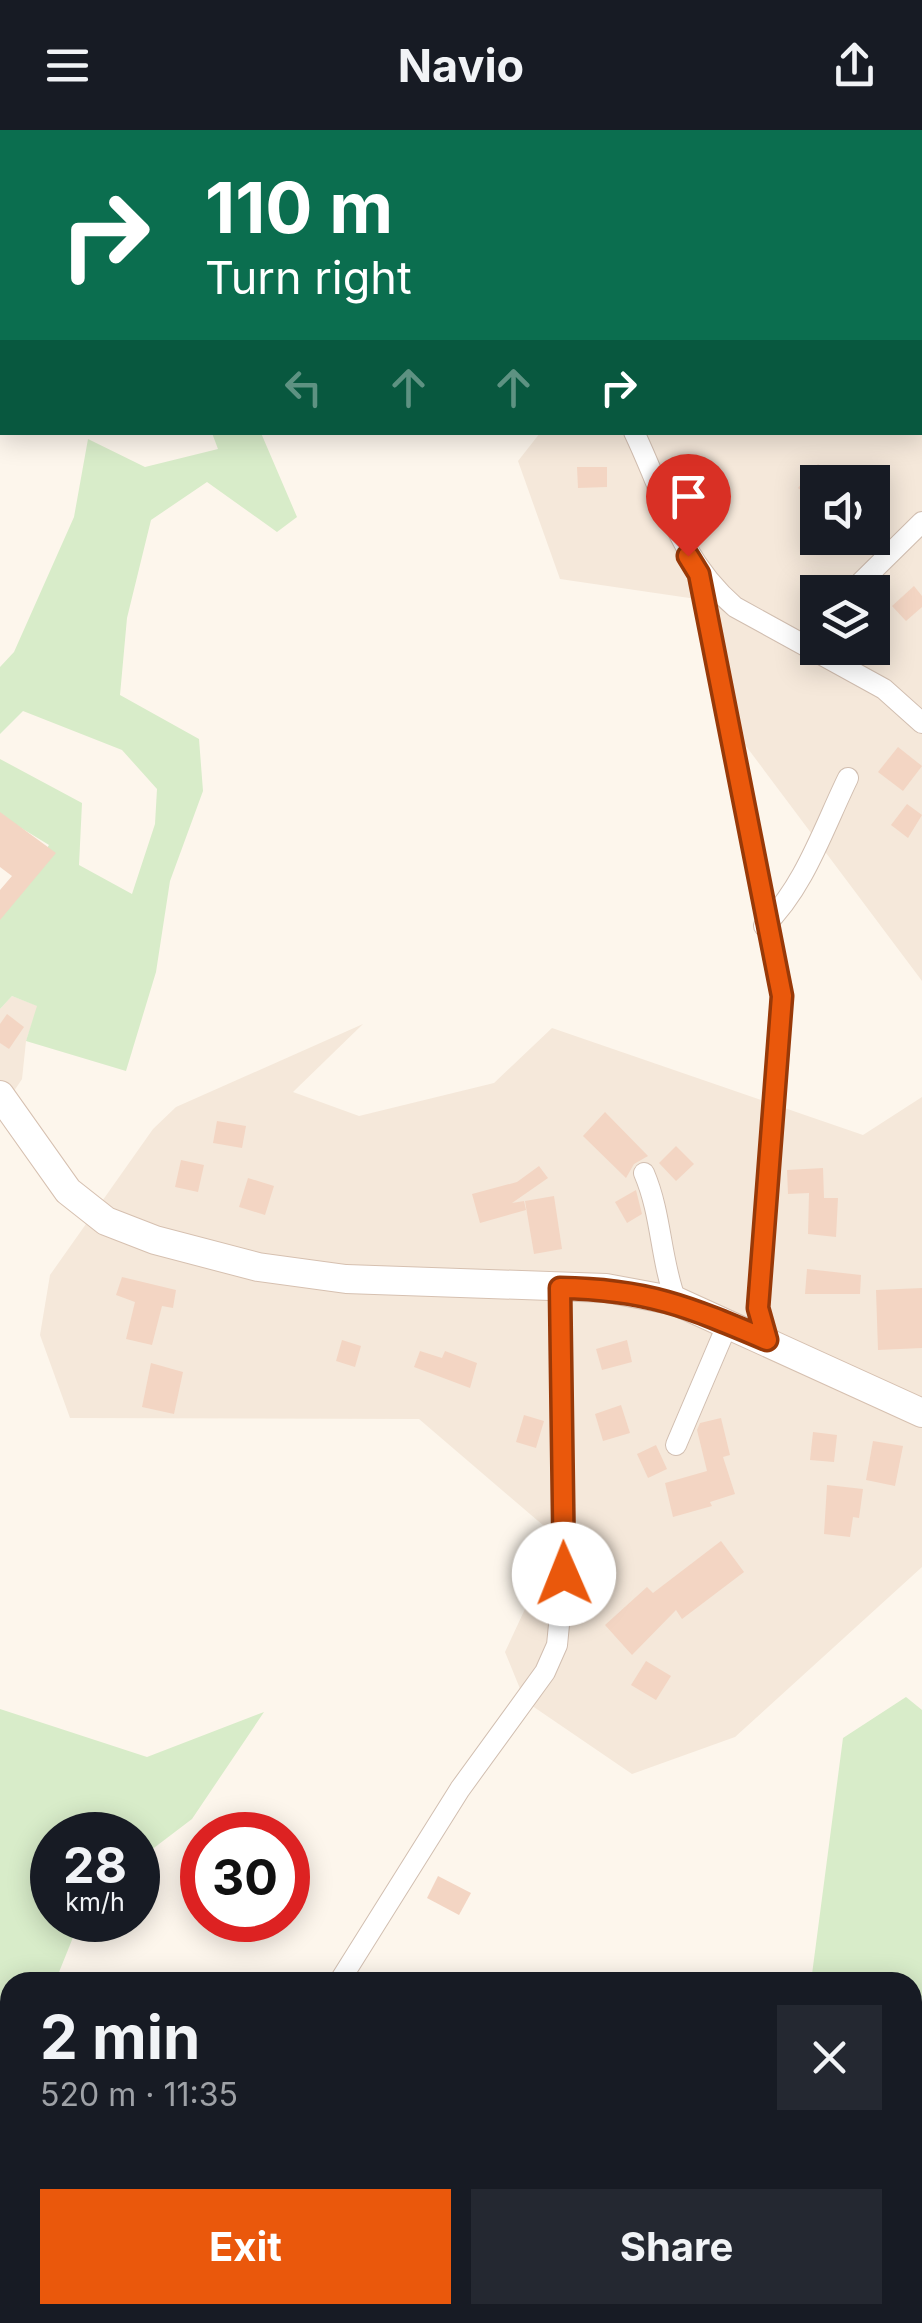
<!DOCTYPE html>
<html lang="en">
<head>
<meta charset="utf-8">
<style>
  body { margin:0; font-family:Inter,sans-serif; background:#242831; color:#f1f3f6; height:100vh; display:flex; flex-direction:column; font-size:38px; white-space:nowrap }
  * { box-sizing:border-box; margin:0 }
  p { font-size:32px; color:#9ea1a6 }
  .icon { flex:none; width:55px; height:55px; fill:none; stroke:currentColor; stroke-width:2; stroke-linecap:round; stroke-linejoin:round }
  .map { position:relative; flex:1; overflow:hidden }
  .panel { position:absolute; left:0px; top:1842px; width:922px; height:352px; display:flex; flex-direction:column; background:#171b24; border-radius:30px 30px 0 0; box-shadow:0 5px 25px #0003 }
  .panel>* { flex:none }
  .guide { position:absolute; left:0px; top:0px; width:922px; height:305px; box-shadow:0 5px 25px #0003; background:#0b6e4f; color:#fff; overflow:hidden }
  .tools { position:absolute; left:800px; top:335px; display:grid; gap:20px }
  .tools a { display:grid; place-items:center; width:90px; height:90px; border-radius:0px; background:#171b24; box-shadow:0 5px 25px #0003; font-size:50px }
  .speed { position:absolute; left:30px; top:1682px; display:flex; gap:20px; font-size:50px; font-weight:700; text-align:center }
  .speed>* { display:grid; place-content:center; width:130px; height:130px; border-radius:50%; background:#171b24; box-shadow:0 5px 25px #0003; line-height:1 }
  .speed small { font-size:25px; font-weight:400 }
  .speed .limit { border:15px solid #d22; background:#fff; color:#111 }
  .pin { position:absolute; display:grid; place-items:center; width:85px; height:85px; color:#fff; margin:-102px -42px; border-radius:50% 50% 50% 0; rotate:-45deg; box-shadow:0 0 10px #0007 }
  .pin .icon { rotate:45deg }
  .me { position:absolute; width:110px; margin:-55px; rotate:359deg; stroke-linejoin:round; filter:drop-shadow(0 0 8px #0008) }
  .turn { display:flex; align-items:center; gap:35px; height:210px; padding:0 40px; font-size:45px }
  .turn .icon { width:130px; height:130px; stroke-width:2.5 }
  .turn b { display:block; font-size:70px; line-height:85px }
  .lanes { display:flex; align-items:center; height:95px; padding:0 40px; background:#0003; justify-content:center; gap:50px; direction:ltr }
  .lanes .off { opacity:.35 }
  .round { display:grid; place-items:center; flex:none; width:105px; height:105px; border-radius:0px; background:#242831 }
  .head { display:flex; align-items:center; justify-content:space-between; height:170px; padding:0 40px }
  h1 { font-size:60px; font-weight:700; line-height:75px }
  .primary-button { display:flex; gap:20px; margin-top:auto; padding:20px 40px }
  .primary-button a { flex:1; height:115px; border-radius:0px; background:#ea580c; color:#fff; font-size:40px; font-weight:700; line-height:115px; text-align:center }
  .primary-button a+a { background:#242831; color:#f1f3f6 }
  header { display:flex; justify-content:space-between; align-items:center; height:130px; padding:0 40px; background:#171b24; font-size:45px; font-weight:700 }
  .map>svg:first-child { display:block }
</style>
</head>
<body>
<header><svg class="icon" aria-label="menu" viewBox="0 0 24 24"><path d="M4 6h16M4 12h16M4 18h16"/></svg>Navio<svg class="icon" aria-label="share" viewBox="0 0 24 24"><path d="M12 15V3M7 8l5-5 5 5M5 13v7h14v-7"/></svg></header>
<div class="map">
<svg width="922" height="2193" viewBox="0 0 922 2193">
  <rect width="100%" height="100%" fill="#fdf6ec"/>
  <g fill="#f5e8da" fill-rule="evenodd">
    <path d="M920 276 922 278V851L725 588 703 470 560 449 518 331 540 303 920 302ZM818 352H872V408H818ZM818 462H872V518H818Z"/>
    <polygon points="12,866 38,876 26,911 22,949 0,982 0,879"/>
    <polygon points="363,894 293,962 359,986 494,953 552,898 863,1005 922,967 922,1437 735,1607 632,1644 525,1571 505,1522 558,1408 419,1289 70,1288 40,1205 50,1145 153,999 176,977"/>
  </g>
  <g fill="#d8ecc9">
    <polygon points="212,303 261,303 297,387 277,402 207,352 151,390 127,488 120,565 199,609 203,661 170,751 156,842 126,941 26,911 37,876 12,866 0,879 0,788 49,715 0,685 0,629 82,673 79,735 132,764 155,694 157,659 122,620 23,581 0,604 0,537 14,522 74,387 88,309 145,337 218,319"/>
    <polygon points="906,1567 922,1580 922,1939 918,1994 922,2001 922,2120 912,2117 912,1852 811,1852 843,1608"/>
    <polygon points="0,1579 147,1627 264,1582 192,1689 138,1730 138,1705 52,1705 52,1790 80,1790 55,1852 10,1852 10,1907 0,1909"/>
    <polygon points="576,2185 749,2185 748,2193 571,2193"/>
  </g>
  <g fill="#f3d5c3">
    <polygon points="818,334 840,352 818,352 818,373 798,358"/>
    <polygon points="577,337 607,337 607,357 578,358"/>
    <polygon points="914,456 922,466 922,477 906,491 892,476"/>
    <polygon points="898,617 922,636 903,661 878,642"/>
    <polygon points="907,674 922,685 908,708 891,695"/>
    <polygon points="0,682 56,723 0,790 0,760 12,746 0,737"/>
    <polygon points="7,884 24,897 9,919 0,913 0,894"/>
    <polygon points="605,982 648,1026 634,1034 626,1048 583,1006"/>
    <polygon points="217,991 246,996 242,1018 213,1013"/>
    <polygon points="676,1016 694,1034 676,1051 659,1033"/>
    <polygon points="181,1030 204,1035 198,1062 175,1057"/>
    <polygon points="539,1036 548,1048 512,1073 524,1071 526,1080 480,1093 472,1064 517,1052"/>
    <polygon points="823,1038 824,1068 838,1068 836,1107 808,1104 809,1063 788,1064 787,1040"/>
    <polygon points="248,1048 274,1056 265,1085 239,1077"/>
    <polygon points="636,1060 642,1084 627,1093 615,1072"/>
    <polygon points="554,1066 562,1119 534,1124 525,1071"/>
    <polygon points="807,1139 861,1145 860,1164 805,1164"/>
    <polygon points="122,1147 176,1160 173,1178 162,1176 152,1215 126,1209 135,1172 116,1165"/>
    <polygon points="922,1158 922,1218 878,1220 876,1160"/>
    <polygon points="342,1210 361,1216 355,1237 336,1231"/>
    <polygon points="627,1210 632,1232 602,1240 596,1219"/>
    <polygon points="420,1221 442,1228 445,1221 477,1233 470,1258 414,1237"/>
    <polygon points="151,1233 183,1242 174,1284 142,1277"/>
    <polygon points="621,1275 630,1303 603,1311 595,1284"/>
    <polygon points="524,1285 544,1291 536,1318 516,1312"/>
    <polygon points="721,1288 730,1325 723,1327 735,1364 710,1372 712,1376 673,1387 665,1353 707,1341 697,1300 700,1293"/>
    <polygon points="813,1302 837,1305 834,1332 810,1330"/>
    <polygon points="873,1311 903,1316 895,1356 866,1350"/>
    <polygon points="656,1315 667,1339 648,1348 637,1324"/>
    <polygon points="827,1355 863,1359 859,1388 853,1387 850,1407 824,1404"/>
    <polygon points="721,1411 744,1442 682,1489 676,1480 632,1525 605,1495 647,1457 653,1463"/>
    <polygon points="646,1531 671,1546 656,1570 631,1555"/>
    <polygon points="438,1746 471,1763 459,1785 427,1768"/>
  </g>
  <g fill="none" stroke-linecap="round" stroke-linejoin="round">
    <g stroke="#d1beb0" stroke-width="22">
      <g id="street">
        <polyline points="516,0 517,2"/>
        <path d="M634 302C665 367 679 429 735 477L884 559 922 593"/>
        <polyline points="699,444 781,866 758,1178 767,1210"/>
        <polyline points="851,462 922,392"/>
        <path d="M764 796C804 758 824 697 848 648"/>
        <path d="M644 1043C662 1085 660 1129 676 1171"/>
        <polyline points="676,1315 728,1193"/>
        <polyline points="339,1852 460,1659 545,1542 557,1515 564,1444 560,1158"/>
        <polyline points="117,2193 123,2185"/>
      </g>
    </g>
    <g stroke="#d6c0b0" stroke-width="30">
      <polyline id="secondary" points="0,965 68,1061 106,1091 155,1110 258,1137 346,1149 606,1158 676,1171 922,1283"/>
    </g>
    <use href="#street" stroke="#fff" stroke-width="20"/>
    <use href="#secondary" stroke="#fff" stroke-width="28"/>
  </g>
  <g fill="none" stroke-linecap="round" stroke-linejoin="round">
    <g stroke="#983908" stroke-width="25">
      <path id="route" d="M564 1444 560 1158C647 1159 689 1177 767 1210L758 1178 782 866 699 444 688 426"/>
    </g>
    <use href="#route" stroke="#ea580c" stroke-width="18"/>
  </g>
</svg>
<div class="tools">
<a><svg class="icon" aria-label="sound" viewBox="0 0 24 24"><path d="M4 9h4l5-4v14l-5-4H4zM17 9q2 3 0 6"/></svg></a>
<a><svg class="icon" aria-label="layers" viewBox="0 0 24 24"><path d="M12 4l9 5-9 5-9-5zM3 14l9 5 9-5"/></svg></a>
</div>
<div class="speed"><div>28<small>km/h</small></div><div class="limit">30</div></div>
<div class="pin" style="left:688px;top:426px;background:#d93025"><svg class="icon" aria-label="arrive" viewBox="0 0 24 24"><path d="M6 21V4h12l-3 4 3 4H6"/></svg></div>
<svg class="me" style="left:564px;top:1444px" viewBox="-20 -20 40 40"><circle r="19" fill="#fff"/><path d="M0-13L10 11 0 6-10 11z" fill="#ea580c"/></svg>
<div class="guide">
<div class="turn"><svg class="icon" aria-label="right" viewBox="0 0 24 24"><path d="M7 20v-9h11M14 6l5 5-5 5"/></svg><div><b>110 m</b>Turn right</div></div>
<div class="lanes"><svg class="icon off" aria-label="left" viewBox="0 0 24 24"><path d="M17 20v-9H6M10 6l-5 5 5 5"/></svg><svg class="icon off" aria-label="ahead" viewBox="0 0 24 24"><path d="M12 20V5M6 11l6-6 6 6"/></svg><svg class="icon off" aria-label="ahead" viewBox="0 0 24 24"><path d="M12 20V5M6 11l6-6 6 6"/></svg><svg class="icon" aria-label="right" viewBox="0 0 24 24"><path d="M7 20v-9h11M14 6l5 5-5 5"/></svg></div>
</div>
<section class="panel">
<div class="head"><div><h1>2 min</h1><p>520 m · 11:35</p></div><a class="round"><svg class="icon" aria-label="close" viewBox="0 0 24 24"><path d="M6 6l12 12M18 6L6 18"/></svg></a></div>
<div class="primary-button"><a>Exit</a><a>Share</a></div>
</section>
</div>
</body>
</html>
